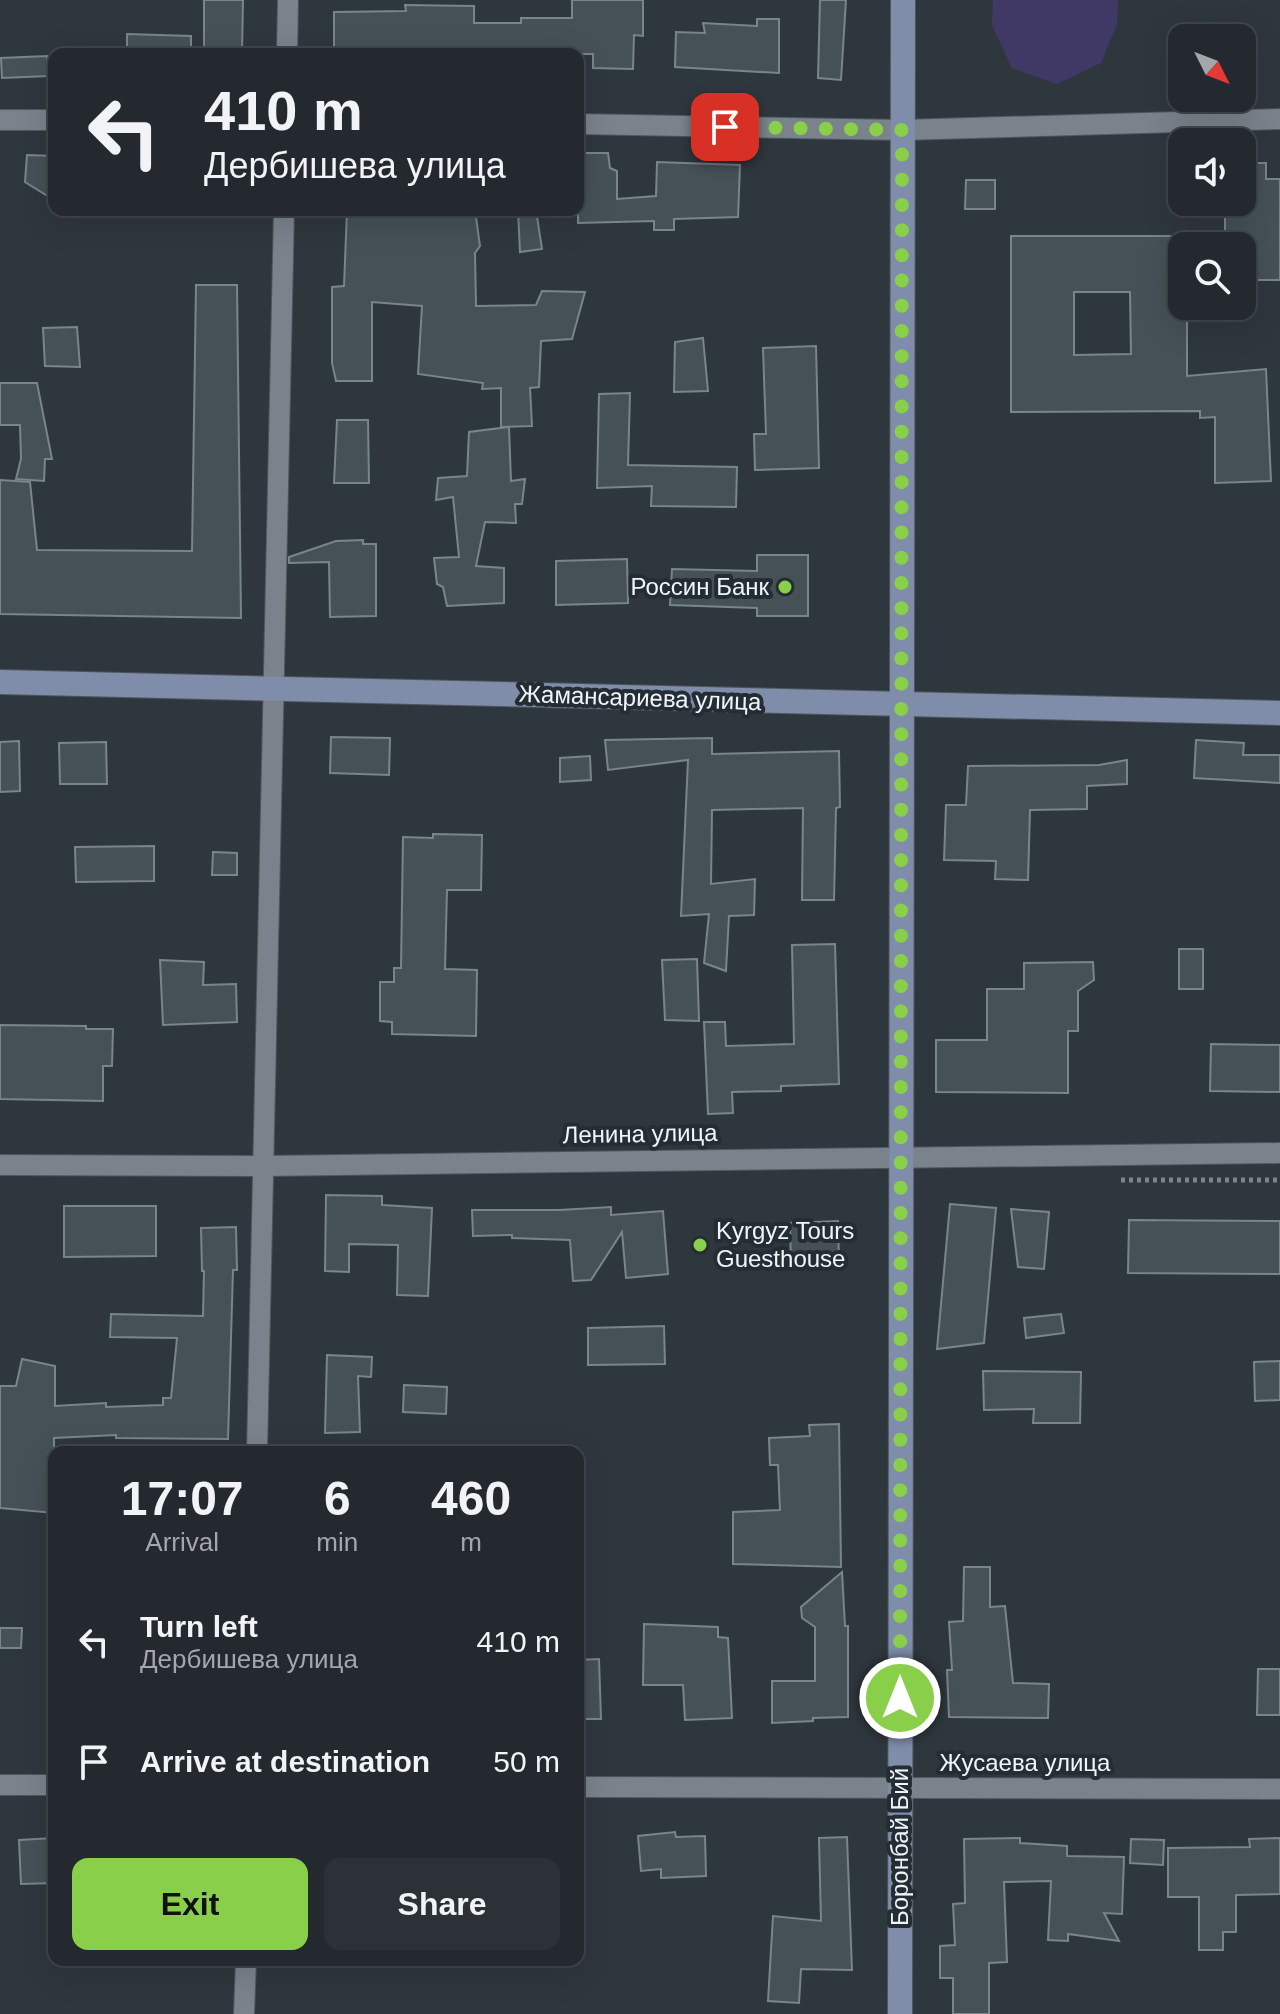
<!DOCTYPE html>
<html lang="en">
<head>
<meta charset="utf-8">
<style>
  body { margin:0; font-family:Helvetica,sans-serif; background:#2b3136; color:#f1f3f6; height:100vh; display:flex; flex-direction:column; font-size:30px; white-space:nowrap }
  * { box-sizing:border-box; margin:0 }
  p { font-size:26px; color:#a3a6aa }
  .icon { flex:none; width:44px; height:44px; fill:none; stroke:currentColor; stroke-width:2; stroke-linecap:round; stroke-linejoin:round }
  .map { position:relative; flex:1; overflow:hidden }
  .details { position:absolute; left:48px; top:1446px; width:536px; height:520px; display:flex; flex-direction:column; background:#23292e; border-radius:16px; box-shadow:0 8px 32px #0002,0 0 0 2px #40454a }
  .details>* { flex:none }
  .guide { position:absolute; left:48px; top:48px; width:536px; height:168px; border-radius:16px; box-shadow:0 8px 32px #0002,0 0 0 2px #40454a; background:#23292e; color:#f1f3f6; overflow:hidden }
  .needle { width:52px; rotate:132deg }
  .buttons { position:absolute; left:1168px; top:24px; display:grid; gap:16px }
  .buttons a { display:grid; place-items:center; width:88px; height:88px; border-radius:16px; background:#23292e; box-shadow:0 8px 32px #0002,0 0 0 2px #40454a; font-size:40px }
  .pin { position:absolute; display:grid; place-items:center; width:68px; height:68px; color:#fff; margin:-34px; border-radius:16px; box-shadow:0 4px 12px #0006 }
  .me { position:absolute; width:88px; margin:-44px; rotate:0deg; stroke-linejoin:round; filter:drop-shadow(0 0 6px #0008) }
  .turn { display:flex; align-items:center; gap:28px; height:168px; padding:0 24px; font-size:36px }
  .turn .icon { width:104px; height:104px; stroke-width:2.5 }
  .turn b { display:block; font-size:56px; line-height:68px }
  .eta { display:flex; justify-content:space-evenly; align-items:center; height:136px; text-align:center }
  .eta b { font-size:48px; font-weight:800; line-height:56px }
  .primary-button { display:flex; gap:16px; margin-top:auto; padding:16px 24px }
  .primary-button a { flex:1; height:92px; border-radius:16px; background:#89cf49; color:#111; font-size:32px; font-weight:800; line-height:92px; text-align:center }
  .primary-button a+a { background:#2b3136; color:#f1f3f6 }
  ul { padding:0; list-style:none }
  li { display:flex; align-items:center; gap:24px; height:120px; padding:0 24px }
  li div { flex:1 }
  li b { display:block; font-size:30px }
  li em { font-style:normal }
  .map>svg:first-child { display:block }
</style>
</head>
<body>
<div class="map">
<svg width="1280" height="2014" viewBox="0 0 1280 2014">
  <rect width="100%" height="100%" fill="#2f373e"/>
  <polygon fill="#413965" points="993,0 1118,0 1117,24 1101,63 1057,84 1012,68 992,25"/>
  <g fill="#455156" stroke="#78858a" stroke-width="2" fill-rule="evenodd">
    <polygon points="204,0 243,0 242,54 204,54"/>
    <polygon points="572,0 643,0 643,36 634,35 633,69 593,68 593,54 334,54 334,12 406,11 405,5 474,6 474,23 521,23 521,18 572,18"/>
    <polygon points="820,0 846,0 841,80 818,78"/>
    <polygon points="757,19 779,19 779,73 675,67 676,32 705,33 703,23 757,26"/>
    <polygon points="127,34 191,36 191,54 127,54"/>
    <polygon points="47,56 48,76 2,78 1,58"/>
    <polygon points="578,153 608,153 610,168 617,171 617,199 656,196 657,162 740,165 738,217 674,219 674,230 654,230 654,221 578,223"/>
    <polygon points="27,155 54,156 54,200 25,182"/>
    <polygon points="1242,163 1266,163 1266,179 1280,179 1280,280 1242,280 1242,246 1225,246 1225,202 1242,202"/>
    <polygon points="966,180 995,180 995,209 965,209"/>
    <polygon points="347,210 475,210 480,246 475,253 476,306 536,305 542,291 585,292 572,339 541,341 539,387 530,388 532,426 501,427 501,388 482,389 483,383 418,374 422,306 372,302 372,381 336,381 332,363 332,287 344,286"/>
    <polygon points="518,210 536,210 542,249 520,252"/>
    <path d="M1011 236H1182V306H1187V376L1266 369 1271 481 1215 483V417L1200 418V411L1011 412ZM1074 292H1130L1131 354 1074 355Z"/>
    <polygon points="196,285 237,285 241,618 0,614 0,480 30,482 37,550 192,551"/>
    <polygon points="77,327 80,367 45,366 43,328"/>
    <polygon points="703,338 708,391 674,392 675,342"/>
    <polygon points="816,346 819,468 755,470 754,434 766,434 763,348"/>
    <polygon points="0,383 37,383 52,459 45,459 44,481 16,479 21,459 20,425 0,425"/>
    <polygon points="630,393 628,465 737,467 736,507 651,506 652,486 597,488 599,394"/>
    <polygon points="337,420 368,420 369,483 334,483"/>
    <polygon points="509,427 511,481 525,479 522,504 515,504 516,523 485,522 476,566 504,568 504,603 447,606 443,587 437,584 434,558 459,557 453,497 436,500 438,478 467,476 469,432"/>
    <polygon points="363,540 363,544 376,544 376,616 330,617 329,562 289,563 289,557 336,541"/>
    <polygon points="757,555 808,555 808,616 757,616 757,608 670,605 672,569 757,571"/>
    <polygon points="627,559 628,603 556,605 556,561"/>
    <polygon points="331,737 390,738 389,775 330,773"/>
    <polygon points="712,738 712,754 839,751 840,807 836,808 834,900 802,900 803,808 712,810 711,884 755,879 754,915 729,916 726,971 704,963 709,914 681,916 688,760 608,770 605,740"/>
    <polygon points="1196,740 1244,743 1243,755 1280,755 1280,783 1194,778"/>
    <polygon points="19,741 20,791 0,792 0,742"/>
    <polygon points="106,742 107,784 60,784 59,743"/>
    <polygon points="590,756 591,780 560,782 560,758"/>
    <polygon points="1127,760 1127,784 1087,786 1087,809 1030,810 1028,880 995,879 996,861 944,860 946,805 966,805 968,766 1099,765"/>
    <polygon points="433,834 482,835 481,890 447,890 445,969 477,970 476,1036 392,1034 392,1022 380,1021 380,982 394,982 394,968 401,968 403,837 433,838"/>
    <polygon points="154,846 154,881 76,882 75,847"/>
    <polygon points="213,852 237,853 237,875 212,875"/>
    <polygon points="835,944 839,1084 781,1086 781,1091 732,1092 733,1113 708,1114 704,1022 725,1022 726,1046 794,1044 792,945"/>
    <rect x="1179" y="949" width="24" height="40"/>
    <polygon points="697,959 699,1021 665,1020 662,960"/>
    <polygon points="160,960 204,962 203,985 236,984 237,1022 163,1025"/>
    <polygon points="1093,962 1094,980 1078,991 1078,1031 1068,1031 1068,1093 936,1092 936,1040 987,1040 987,989 1024,989 1024,963"/>
    <polygon points="0,1025 86,1026 86,1029 113,1029 112,1066 103,1066 103,1101 0,1099"/>
    <polygon points="1211,1044 1280,1045 1280,1092 1210,1091"/>
    <polygon points="326,1195 382,1196 382,1205 432,1208 428,1296 397,1295 398,1245 349,1244 349,1272 325,1271"/>
    <polygon points="950,1204 996,1208 984,1343 937,1349"/>
    <polygon points="64,1206 156,1206 156,1256 64,1257"/>
    <polygon points="611,1207 611,1215 663,1211 668,1274 626,1278 622,1232 591,1280 573,1281 570,1240 512,1238 512,1235 473,1236 472,1210 559,1210"/>
    <polygon points="1011,1209 1049,1212 1044,1269 1018,1267"/>
    <polygon points="1129,1220 1280,1221 1280,1274 1128,1273"/>
    <polygon points="838,1221 839,1262 791,1265 790,1223"/>
    <polygon points="236,1227 237,1270 233,1270 228,1439 116,1438 116,1435 54,1438 54,1513 0,1508 0,1386 16,1386 22,1359 55,1366 55,1406 106,1403 106,1407 163,1405 163,1398 171,1398 177,1338 110,1337 111,1314 203,1316 204,1271 202,1271 201,1228"/>
    <polygon points="1061,1314 1064,1333 1026,1338 1024,1318"/>
    <polygon points="664,1326 665,1364 588,1365 588,1328"/>
    <polygon points="327,1355 372,1357 371,1377 358,1376 360,1432 325,1433"/>
    <polygon points="1280,1361 1280,1400 1255,1401 1254,1362"/>
    <polygon points="983,1371 1081,1372 1080,1423 1033,1423 1034,1409 984,1410"/>
    <polygon points="404,1385 447,1387 446,1414 403,1412"/>
    <polygon points="839,1424 841,1567 733,1564 733,1512 780,1510 778,1465 770,1465 769,1438 810,1436 809,1425"/>
    <polygon points="964,1567 990,1567 990,1607 1005,1606 1013,1683 1049,1684 1048,1718 949,1717 947,1670 952,1670 949,1622 963,1621"/>
    <polygon points="842,1572 845,1626 848,1626 848,1717 813,1718 813,1721 772,1723 772,1681 815,1681 815,1627 802,1618 801,1607"/>
    <polygon points="644,1624 718,1627 718,1637 728,1638 732,1718 685,1720 683,1685 643,1685"/>
    <polygon points="0,1628 22,1628 21,1648 0,1648"/>
    <polygon points="599,1659 601,1719 578,1719 578,1660"/>
    <polygon points="1258,1669 1280,1669 1280,1715 1257,1715"/>
    <polygon points="675,1832 676,1837 705,1836 706,1876 661,1878 661,1869 641,1871 638,1836"/>
    <polygon points="847,1837 852,1970 801,1969 799,2003 768,2001 773,1916 821,1921 819,1838"/>
    <polygon points="54,1838 54,1883 21,1884 19,1840"/>
    <polygon points="1020,1838 1020,1843 1067,1846 1067,1856 1124,1857 1122,1914 1104,1913 1119,1941 1068,1934 1068,1941 1048,1940 1051,1881 1004,1882 1007,1962 989,1963 989,2014 953,2014 953,1978 940,1978 940,1946 955,1945 953,1904 965,1903 964,1839"/>
    <polygon points="1280,1838 1280,1894 1236,1895 1236,1932 1223,1932 1223,1950 1199,1950 1199,1897 1168,1897 1168,1848 1250,1847 1249,1839"/>
    <polygon points="1131,1839 1164,1840 1163,1865 1130,1863"/>
  </g>
  <g fill="none" stroke-linecap="round" stroke-linejoin="round">
    <g stroke="#4f565c" stroke-width="22">
      <g id="street">
        <polyline points="287,54 288,0"/>
        <polyline points="0,120 54,120"/>
        <polyline points="578,124 902,130 1280,119"/>
        <polyline points="0,1165 263,1166 1280,1153"/>
        <polyline points="257,1452 284,210"/>
        <polyline points="0,1785 54,1785"/>
        <polyline points="578,1787 1280,1789"/>
        <polyline points="244,2014 246,1960"/>
      </g>
    </g>
    <g stroke="#4f565c" stroke-width="26">
      <g id="secondary">
        <polyline points="0,682 1280,713"/>
        <polyline points="900,2014 903,0"/>
      </g>
    </g>
    <polyline stroke="#7c8489" stroke-width="5" stroke-dasharray="4 4" stroke-linecap="butt" points="1121,1180 1280,1180"/>
    <use href="#street" stroke="#7a838c" stroke-width="20"/>
    <use href="#secondary" stroke="#7f8daa" stroke-width="24"/>
  </g>
  <g fill="none" stroke-linecap="round" stroke-linejoin="round">
    <polyline stroke="#89cf49" stroke-width="14" stroke-dasharray="0 25.2" points="725,127 902,130 900,1698"/>
  </g>
  <g fill="#89cf49" stroke="#252d34" stroke-width="3">
    <circle cx="785" cy="587" r="8"/>
    <circle cx="700" cy="1245" r="8"/>
  </g>
  <g text-anchor="middle" stroke-width="8" stroke-linejoin="round" paint-order="stroke">
    <g font-size="24" fill="#eff5f9" stroke="#252d34" text-anchor="end">
      <text x="769" y="595">Россин Банк</text>
      <text x="716" y="1239" text-anchor="start">Kyrgyz Tours<tspan x="716" dy="28">Guesthouse</tspan></text>
    </g>
    <g font-size="24" fill="#eff5f9" stroke="#252d34">
      <text transform="translate(640 698) rotate(2)" y="8">Жамансариева улица</text>
      <text transform="translate(640 1134) rotate(-1)" y="8">Ленина улица</text>
      <text x="1025" y="1771">Жусаева улица</text>
      <text transform="translate(900 1847) rotate(-90)" y="8">Боронбай Бий</text>
    </g>
  </g>
</svg>
<div class="buttons">
<a><svg class="needle" viewBox="-14 -14 28 28"><path d="M0-13l5 13h-10z" fill="#e53935"/><path d="M0 13l5-13h-10z" fill="#a3a6aa"/></svg></a>
<a><svg class="icon" aria-label="sound" viewBox="0 0 24 24"><path d="M4 9h4l5-4v14l-5-4H4zM17 9q2 3 0 6"/></svg></a>
<a><svg class="icon" aria-label="search" viewBox="0 0 24 24"><circle cx="10" cy="10" r="6"/><path d="M15 15l6 6"/></svg></a>
</div>
<div class="pin" style="left:725px;top:127px;background:#d93025"><svg class="icon" aria-label="arrive" viewBox="0 0 24 24"><path d="M6 21V4h12l-3 4 3 4H6"/></svg></div>
<svg class="me" style="left:900px;top:1698px" viewBox="-20 -20 40 40"><circle r="17" fill="#89cf49" stroke="#fff" stroke-width="3"/><path d="M0-11L8 9 0 5-8 9z" fill="#fff"/></svg>
<div class="guide">
<div class="turn"><svg class="icon" aria-label="left" viewBox="0 0 24 24"><path d="M17 20v-9H6M10 6l-5 5 5 5"/></svg><div><b>410 m</b>Дербишева улица</div></div>
</div>
<section class="details">
<div class="eta">
<div><b>17:07</b><p>Arrival</p></div>
<div><b>6</b><p>min</p></div>
<div><b>460</b><p>m</p></div>
</div>
<ul>
<li><svg class="icon" aria-label="left" viewBox="0 0 24 24"><path d="M17 20v-9H6M10 6l-5 5 5 5"/></svg><div><b>Turn left</b><p>Дербишева улица</p></div><em>410 m</em></li>
<li><svg class="icon" aria-label="arrive" viewBox="0 0 24 24"><path d="M6 21V4h12l-3 4 3 4H6"/></svg><div><b>Arrive at destination</b></div><em>50 m</em></li>
</ul>
<div class="primary-button"><a>Exit</a><a>Share</a></div>
</section>
</div>
</body>
</html>
